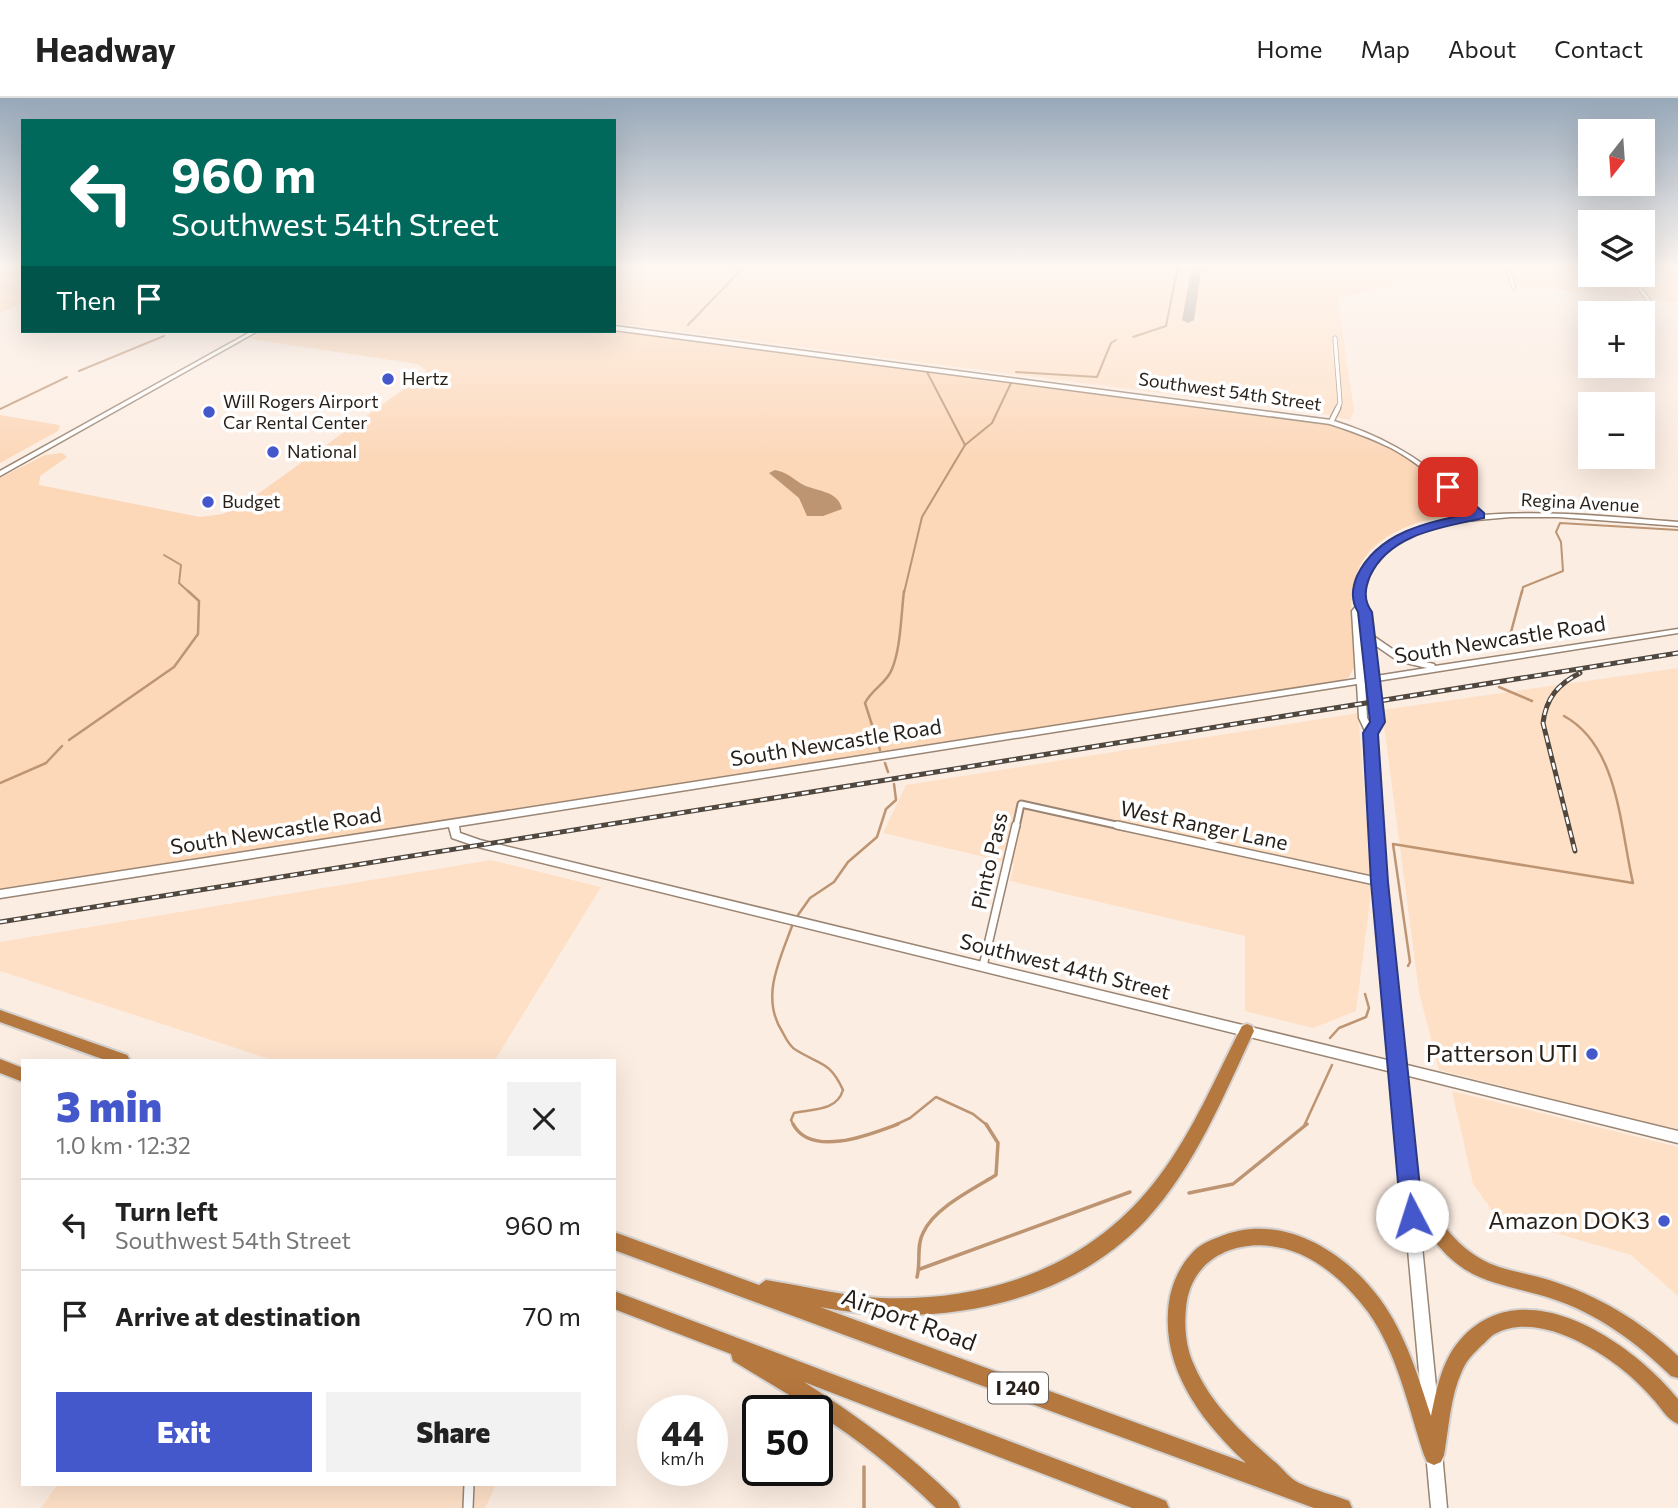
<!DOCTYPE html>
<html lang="en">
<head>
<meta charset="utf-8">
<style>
  body { margin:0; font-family:Commissioner,sans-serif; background:#f2f2f2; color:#222; height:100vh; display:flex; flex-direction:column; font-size:26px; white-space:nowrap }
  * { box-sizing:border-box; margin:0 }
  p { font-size:23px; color:#767676 }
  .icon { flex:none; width:38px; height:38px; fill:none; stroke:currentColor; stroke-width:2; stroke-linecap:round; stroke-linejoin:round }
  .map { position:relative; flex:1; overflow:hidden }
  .sheet { position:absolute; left:21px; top:961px; width:595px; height:427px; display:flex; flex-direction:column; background:#fff; border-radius:0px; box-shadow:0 7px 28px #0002 }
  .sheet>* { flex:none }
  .banner { position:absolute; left:21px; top:21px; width:595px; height:214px; border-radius:0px; box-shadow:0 7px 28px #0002; background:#00695c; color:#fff; overflow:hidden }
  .needle { width:46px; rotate:197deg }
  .tools { position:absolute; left:1578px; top:21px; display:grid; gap:14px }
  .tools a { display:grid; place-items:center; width:77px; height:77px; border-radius:0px; background:#fff; box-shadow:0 7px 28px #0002; font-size:35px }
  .speed { position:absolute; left:637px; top:1297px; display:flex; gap:14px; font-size:35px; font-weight:700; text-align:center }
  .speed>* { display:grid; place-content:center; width:91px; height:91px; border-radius:50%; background:#fff; box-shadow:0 7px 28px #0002; line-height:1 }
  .speed small { font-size:18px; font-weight:400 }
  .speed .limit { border:4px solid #111; border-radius:10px; background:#fff; color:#111 }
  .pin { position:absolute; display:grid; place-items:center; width:60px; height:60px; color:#fff; margin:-30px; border-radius:14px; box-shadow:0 4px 10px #0006 }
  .me { position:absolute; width:77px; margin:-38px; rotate:355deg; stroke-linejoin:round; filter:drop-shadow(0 0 5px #0008) }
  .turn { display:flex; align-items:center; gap:24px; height:147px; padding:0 35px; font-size:32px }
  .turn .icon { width:91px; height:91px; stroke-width:2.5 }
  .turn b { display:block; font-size:49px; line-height:60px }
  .then { display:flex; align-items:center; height:66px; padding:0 35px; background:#0003; gap:14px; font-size:26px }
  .round { display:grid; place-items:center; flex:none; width:74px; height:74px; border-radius:0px; background:#f2f2f2 }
  .headline { display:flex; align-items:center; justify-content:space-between; height:119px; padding:0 35px }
  h1 { font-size:42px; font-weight:800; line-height:52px; color:#4457cb }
  .action { display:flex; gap:14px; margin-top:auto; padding:14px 35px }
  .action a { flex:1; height:80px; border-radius:0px; background:#4457cb; color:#fff; font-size:28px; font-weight:800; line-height:80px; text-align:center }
  .action a+a { background:#f2f2f2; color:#222 }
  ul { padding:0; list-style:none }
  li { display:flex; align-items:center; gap:21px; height:91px; padding:0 35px; border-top:2px solid #e0e0e0 }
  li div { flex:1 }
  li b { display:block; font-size:26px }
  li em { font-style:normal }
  header { display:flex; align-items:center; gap:42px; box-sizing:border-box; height:98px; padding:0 35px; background:#fff; border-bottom:2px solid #e0e0e0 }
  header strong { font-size:33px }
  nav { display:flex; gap:38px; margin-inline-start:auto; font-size:24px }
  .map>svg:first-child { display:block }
</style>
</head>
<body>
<header>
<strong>Headway</strong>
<nav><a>Home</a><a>Map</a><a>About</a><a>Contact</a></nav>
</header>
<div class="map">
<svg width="1678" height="1410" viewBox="0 0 1678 1410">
  <rect width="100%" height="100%" fill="#fcede2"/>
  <g fill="#fee0c7">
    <polygon points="614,168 1591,168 1591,177 1643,177 1643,168 1678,168 1678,204 1404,176 1404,184 1338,200 1354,314 1349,322 1324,316 614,225"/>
    <polygon points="1678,570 1678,1033 1439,972 1419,894 1382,612"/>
    <polygon points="1358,615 1372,787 1356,913 1313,930 1245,913 1245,838 1010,783 1014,766 883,735 906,687"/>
    <polygon points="491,762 601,789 495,962 272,962 0,873 0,844"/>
    <polygon points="1452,993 1678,1049 1678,1198 1631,1157 1496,1118 1473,1086"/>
    <polygon points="58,1386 496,1386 485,1410 41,1410"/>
  </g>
  <g fill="#fcd7b8">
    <polygon points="0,168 23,168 23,205 0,215"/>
    <path d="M261 233H614L1325 325C1379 340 1433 367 1467 413 1456 421 1435 420 1420 424 1340 450 1350 499 1354 569L1349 579 1338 585 0 793V380L45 357 62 355 67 359 40 378 39 387 200 419 223 416 241 408 422 278 426 272 417 266 251 241Z"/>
    <polygon points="0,317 59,327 60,328 58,333 0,365"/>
  </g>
  <path fill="#be9573" d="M775 372C786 374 791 379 800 385 814 394 838 391 842 411L823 418H807L799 400 769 375Z"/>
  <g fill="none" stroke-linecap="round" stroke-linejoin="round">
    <g stroke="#be9573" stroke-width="2">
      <polyline points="688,227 738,175 737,170 730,168"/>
      <polyline points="1133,239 1166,228 1178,168"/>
      <polyline points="79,273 164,238"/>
      <polyline points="927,274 965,347"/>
      <polyline points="1016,274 1097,279 1111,245 1116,242"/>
      <polyline points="0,311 67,279"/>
      <polyline points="164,457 181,467 179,485 190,495"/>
      <polyline points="904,495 922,419 965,347 992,325 1011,285"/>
      <polyline points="1522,495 1523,489 1563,473 1561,444 1556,434 1560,425 1678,432"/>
    </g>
    <g stroke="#be9573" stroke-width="2.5">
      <polyline points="1469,555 1511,534 1522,493"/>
      <polyline points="1499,589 1532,603"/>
      <polyline points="69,642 174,569 198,536 199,503 188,493"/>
      <path d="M880 652 865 605C873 590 887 585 892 571 901 549 901 517 904 493"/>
      <polyline points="885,665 888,674"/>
      <polyline points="0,685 46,665 62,648"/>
      <polyline points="798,817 810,800 834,784 848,764 877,739 886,711 896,702 894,686"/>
      <path d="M792 828C779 864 760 900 783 935 786 941 790 949 796 952 820 967 830 963 843 992 837 1013 813 1011 794 1015L791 1022 794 1028"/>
      <path d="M1408 868 1410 864 1393 746 1633 785C1620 730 1619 648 1564 618"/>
      <polyline points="1330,940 1339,930 1366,919 1369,910 1365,896"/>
      <polyline points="893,1028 910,1020 936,999 973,1016 988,1028"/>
      <polyline points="1304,1028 1332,967"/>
    </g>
    <g stroke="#be9573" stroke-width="3.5">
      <path d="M793 1026C811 1060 869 1037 898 1026"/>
      <polyline points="1189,1095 1233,1086 1307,1026"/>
      <polyline points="920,1171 1130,1094"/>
      <path d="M917 1179C921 1165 916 1148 923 1135 934 1110 973 1091 996 1077L998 1045 986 1026"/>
      <polyline points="864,1369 864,1410"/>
    </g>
    <polygon fill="#a69a90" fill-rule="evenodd" points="1192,168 1202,168 1194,222 1188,225 1182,222"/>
    <g stroke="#9a8573" stroke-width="5">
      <g id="street-far4">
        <polyline points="1509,174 1514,190"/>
        <polyline points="1630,177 1649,203"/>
        <polyline points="1335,240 1340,305 1337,312"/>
      </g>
    </g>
    <g stroke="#9a8573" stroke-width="7">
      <polyline id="street-far3" points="1331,324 1338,310"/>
    </g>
    <g stroke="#9a8573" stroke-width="9">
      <polyline id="street-far2" points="1016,729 1021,706 1125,729"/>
    </g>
    <g stroke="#9a8573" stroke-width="10">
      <g id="street-far1">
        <polyline points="1117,727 1380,784"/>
        <polyline points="983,868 1016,727"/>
      </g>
    </g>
    <g stroke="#9a8573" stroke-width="12">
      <polyline id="street" points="468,1410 469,1386"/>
    </g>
    <g stroke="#9a8573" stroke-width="3">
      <g id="secondary">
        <path d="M614 228 1331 322C1380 337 1417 358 1455 391 1465 400 1475 408 1483 417 1548 412 1613 419 1678 424V428L1558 419H1511L1465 423 1426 431 1393 447 1370 470 1364 486 1363 497 1369 514 1372 537 1404 559 1434 566 1435 568 1678 531V535L1377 583 1381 624 1374 635 1385 784 1403 966 1678 1033V1045L1405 977 1440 1329 1437 1334 1432 1337 1427 1334 1424 1329 1392 974 478 749 452 740 449 729 0 800V792L1356 581 1352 513 1357 507C1352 488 1360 472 1373 458 1378 454 1383 447 1389 443 1412 428 1449 420 1477 418 1450 394 1423 367 1391 350 1371 340 1351 333 1330 326L614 232ZM1360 513 1368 579H1365ZM1372 545 1398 563 1427 570 1376 578ZM1368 584 1373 624 1371 627 1367 620 1365 585ZM1357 586 1359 620 1366 635 1375 784 1391 963 480 742 460 735 459 728Z"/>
        <polygon points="252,233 258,233 0,378 0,373"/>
        <polygon points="1434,1347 1440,1349 1442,1355 1447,1410 1431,1410 1426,1355 1428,1349"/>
      </g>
    </g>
    <g stroke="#d4d2d1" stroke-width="4">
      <g id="highway">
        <polygon points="0,912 127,957 130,962 105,962 0,924"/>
        <path d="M1247 926 1252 928 1254 933C1224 997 1195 1069 1146 1122 1064 1209 933 1231 820 1209L1246 1365C1203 1325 1164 1275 1168 1214 1169 1193 1177 1171 1192 1155 1199 1147 1208 1143 1219 1139 1279 1113 1344 1152 1380 1201 1405 1235 1418 1278 1431 1318 1436 1294 1441 1267 1456 1247 1518 1166 1630 1242 1678 1301V1326C1666 1321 1661 1309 1652 1300 1645 1292 1637 1284 1629 1277 1597 1250 1535 1212 1493 1237 1489 1240 1485 1245 1481 1248 1473 1256 1466 1263 1462 1273 1450 1299 1449 1330 1444 1357L1441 1364 1434 1367 1427 1364 1424 1357C1408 1309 1398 1256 1368 1214 1350 1190 1327 1168 1300 1156 1252 1135 1191 1152 1186 1210 1184 1229 1186 1250 1194 1267 1211 1307 1244 1337 1275 1364 1282 1370 1288 1378 1294 1382 1303 1389 1337 1398 1349 1403L1352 1410H1314L614 1152V1134L759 1187 766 1182C804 1188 842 1198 881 1200 991 1204 1094 1167 1160 1077 1194 1032 1216 978 1242 928Z"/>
        <polygon points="0,961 23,970 23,984 0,975"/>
        <path d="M1409 1083 1415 1085C1432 1110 1447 1138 1473 1156 1495 1172 1523 1174 1549 1182 1597 1197 1641 1223 1678 1258V1280L1671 1278C1636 1244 1597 1215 1550 1200 1520 1190 1486 1187 1460 1168 1435 1150 1420 1122 1403 1097L1401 1091 1403 1085Z"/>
        <path d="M614 1193 1159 1400 1166 1403 1169 1410H1132L804 1284C859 1319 910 1356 957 1403L960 1410H936C899 1374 860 1343 817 1315V1312H814L733 1263 731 1256 614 1211Z"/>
      </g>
    </g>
    <use href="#street-far4" stroke="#fff" stroke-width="3.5"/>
    <use href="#street-far3" stroke="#fff" stroke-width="4.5"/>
    <use href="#street-far2" stroke="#fff" stroke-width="5"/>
    <use href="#street-far1" stroke="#fff" stroke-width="7"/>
    <use href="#street" stroke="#fff" stroke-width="9"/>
    <use href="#secondary" fill="#fff" fill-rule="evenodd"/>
    <use href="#highway" fill="#b5783f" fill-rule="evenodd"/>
    <g stroke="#50473f" stroke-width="5">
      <g id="rail">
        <path d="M1575 753 1543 625C1546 600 1558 586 1580 575"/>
        <polyline points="0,824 1678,555"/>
      </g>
    </g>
    <use href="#rail" stroke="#fff" stroke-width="2.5" stroke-dasharray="7" stroke-linecap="butt"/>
  </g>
  <linearGradient id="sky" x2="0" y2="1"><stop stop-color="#97a8b9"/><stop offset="0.46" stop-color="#fef7f2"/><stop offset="1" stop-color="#fef7f2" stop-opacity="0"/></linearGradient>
  <rect width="1678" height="365" fill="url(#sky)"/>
  <path fill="#4457cb" stroke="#2c3984" stroke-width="2" d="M1445 386H1452L1484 415V420C1444 429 1390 435 1370 478 1365 490 1363 502 1372 514L1385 624 1378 636 1388 784 1423 1118 1420 1126 1412 1129 1404 1126 1401 1118 1371 784 1363 635 1370 624 1358 514C1351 503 1352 490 1357 478 1378 434 1428 424 1472 415L1445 391Z"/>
  <g fill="#4457cb" stroke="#fff" stroke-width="2.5">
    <circle cx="388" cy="281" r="7"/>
    <circle cx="209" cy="314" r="7"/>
    <circle cx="273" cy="354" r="7"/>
    <circle cx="208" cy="404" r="7"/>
    <circle cx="1592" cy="956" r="7"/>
    <circle cx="1664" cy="1123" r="7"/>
  </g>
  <g text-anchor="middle" stroke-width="7" stroke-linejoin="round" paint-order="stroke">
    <g font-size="18" fill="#271f18" stroke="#fff" text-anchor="start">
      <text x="402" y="287">Hertz</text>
      <text x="223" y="310">Will Rogers Airport<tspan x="223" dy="21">Car Rental Center</tspan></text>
      <text x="287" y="360">National</text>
      <text x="222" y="410">Budget</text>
    </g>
    <g font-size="18" fill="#271f18" stroke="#fff">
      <text transform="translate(1230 294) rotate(8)" y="6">Southwest 54th Street</text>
      <text transform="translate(1580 405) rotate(3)" y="6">Regina Avenue</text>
    </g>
    <rect fill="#fff" stroke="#68625d" stroke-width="2" x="988" y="1274.5" width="60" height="31" rx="5"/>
    <g font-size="19" font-weight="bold" fill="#271f18">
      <text x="1018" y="1297">I 240</text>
    </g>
    <g font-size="21" fill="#271f18" stroke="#fff">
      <text transform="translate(1500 542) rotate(-9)" y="7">South Newcastle Road</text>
      <text transform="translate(836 645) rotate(-9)" y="7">South Newcastle Road</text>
      <text transform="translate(1204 728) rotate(12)" y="7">West Ranger Lane</text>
      <text transform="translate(276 733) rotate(-9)" y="7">South Newcastle Road</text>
      <text transform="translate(990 763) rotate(-77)" y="7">Pinto Pass</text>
      <text transform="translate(1065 869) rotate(14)" y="7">Southwest 44th Street</text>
    </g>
    <g font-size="24" fill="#271f18" stroke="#fff" text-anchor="end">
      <text x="1578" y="964">Patterson UTI</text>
      <text x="1650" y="1131">Amazon DOK3</text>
    </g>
    <g font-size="24" fill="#271f18" stroke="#fff">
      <text transform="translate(909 1222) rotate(20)" y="8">Airport Road</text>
    </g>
  </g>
</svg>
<div class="tools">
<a><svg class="needle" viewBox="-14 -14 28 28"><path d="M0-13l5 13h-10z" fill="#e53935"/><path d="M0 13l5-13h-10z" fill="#767676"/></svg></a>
<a><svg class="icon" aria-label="layers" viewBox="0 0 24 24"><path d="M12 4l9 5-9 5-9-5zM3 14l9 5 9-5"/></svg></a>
<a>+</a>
<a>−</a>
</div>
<div class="speed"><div>44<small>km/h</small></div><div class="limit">50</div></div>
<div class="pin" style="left:1448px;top:389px;background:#d93025"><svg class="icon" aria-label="arrive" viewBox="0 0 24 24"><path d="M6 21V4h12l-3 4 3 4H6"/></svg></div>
<svg class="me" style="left:1412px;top:1118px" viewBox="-20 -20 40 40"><circle r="19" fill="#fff"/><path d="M0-13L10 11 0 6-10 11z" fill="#4457cb"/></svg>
<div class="banner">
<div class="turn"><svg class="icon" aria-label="left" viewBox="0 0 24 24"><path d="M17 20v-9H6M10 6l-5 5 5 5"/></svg><div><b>960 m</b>Southwest 54th Street</div></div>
<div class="then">Then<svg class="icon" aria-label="arrive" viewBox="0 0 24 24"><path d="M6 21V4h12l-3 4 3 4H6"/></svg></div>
</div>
<section class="sheet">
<div class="headline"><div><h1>3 min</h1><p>1.0 km · 12:32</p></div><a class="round"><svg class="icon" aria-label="close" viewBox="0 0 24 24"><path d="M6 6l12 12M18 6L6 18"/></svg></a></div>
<ul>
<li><svg class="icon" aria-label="left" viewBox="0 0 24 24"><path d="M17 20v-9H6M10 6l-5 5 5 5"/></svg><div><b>Turn left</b><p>Southwest 54th Street</p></div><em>960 m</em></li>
<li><svg class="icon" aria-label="arrive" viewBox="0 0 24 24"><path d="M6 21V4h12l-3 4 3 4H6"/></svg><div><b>Arrive at destination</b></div><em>70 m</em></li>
</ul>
<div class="action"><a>Exit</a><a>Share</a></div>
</section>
</div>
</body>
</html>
